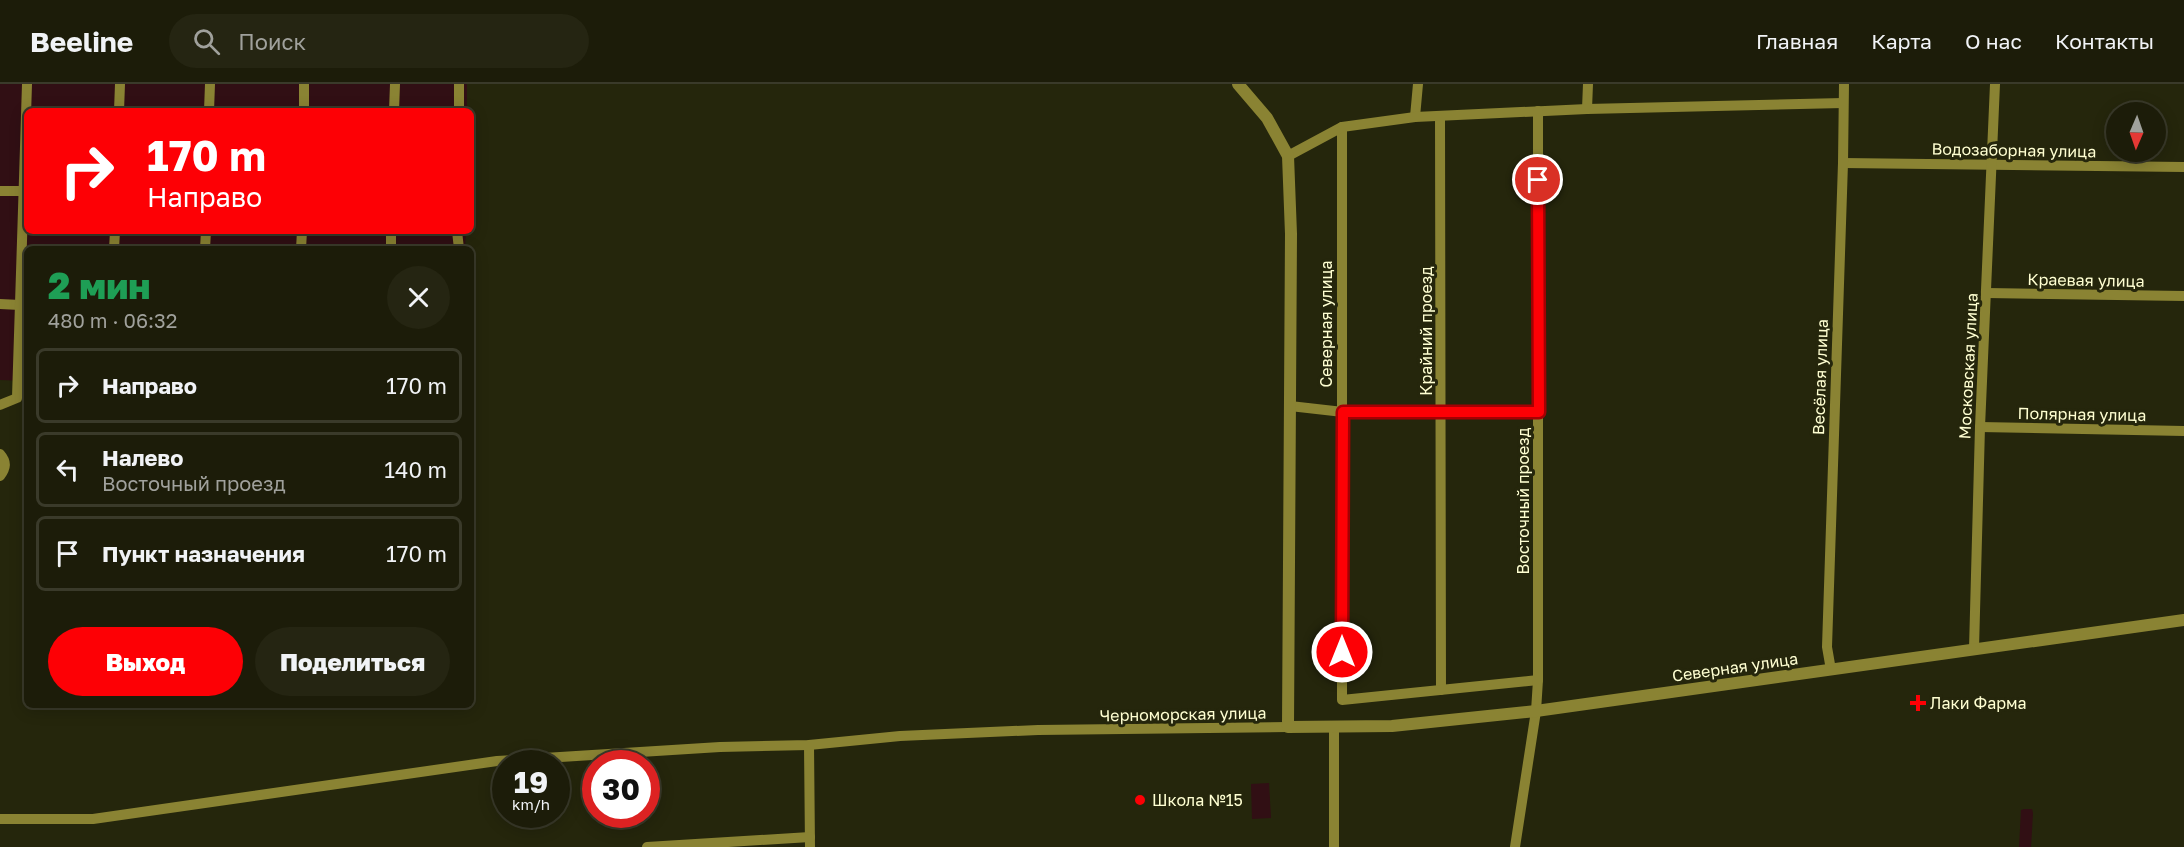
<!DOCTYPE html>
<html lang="ru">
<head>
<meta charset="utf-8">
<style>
  body { margin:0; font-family:"Golos Text",sans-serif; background:#252512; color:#f1f3f6; height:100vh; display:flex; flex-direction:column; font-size:22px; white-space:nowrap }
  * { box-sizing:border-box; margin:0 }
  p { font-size:20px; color:#a0a19c }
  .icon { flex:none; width:33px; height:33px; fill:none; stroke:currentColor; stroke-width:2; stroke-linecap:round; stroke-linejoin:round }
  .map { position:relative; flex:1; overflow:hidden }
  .side { position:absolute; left:24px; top:162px; width:450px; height:462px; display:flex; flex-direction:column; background:#1c1c09; border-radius:9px; box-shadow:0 3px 15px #0003,0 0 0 2px #3a3a2a }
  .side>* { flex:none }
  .hud { position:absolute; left:24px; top:24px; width:450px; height:126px; border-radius:9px; box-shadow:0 3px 15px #0003,0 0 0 2px #3a3a2a; background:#fd0005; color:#fff; overflow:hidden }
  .needle { width:39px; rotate:182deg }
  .tools { position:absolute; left:2106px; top:18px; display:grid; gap:12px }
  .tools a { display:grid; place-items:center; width:60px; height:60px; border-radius:50%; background:#1c1c09; box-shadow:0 3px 15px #0003,0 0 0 2px #3a3a2a; font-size:30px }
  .speed { position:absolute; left:492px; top:666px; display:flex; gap:12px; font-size:30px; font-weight:700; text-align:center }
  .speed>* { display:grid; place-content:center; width:78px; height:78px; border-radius:50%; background:#1c1c09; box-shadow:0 3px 15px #0003,0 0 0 2px #3a3a2a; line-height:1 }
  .speed small { font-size:15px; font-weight:400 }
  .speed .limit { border:9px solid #d22; background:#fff; color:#111 }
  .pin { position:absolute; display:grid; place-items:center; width:51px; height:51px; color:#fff; margin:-26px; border:3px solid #fff; border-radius:50%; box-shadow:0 2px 6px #0007 }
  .me { position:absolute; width:66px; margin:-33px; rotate:0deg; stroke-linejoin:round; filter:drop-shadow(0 0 4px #0008) }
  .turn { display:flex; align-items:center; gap:21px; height:126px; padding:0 24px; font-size:27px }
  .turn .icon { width:78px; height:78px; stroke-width:2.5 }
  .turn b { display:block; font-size:42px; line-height:51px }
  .round { display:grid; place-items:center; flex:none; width:63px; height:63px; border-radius:32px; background:#252512 }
  .overview { display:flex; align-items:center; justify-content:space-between; height:102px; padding:0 24px }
  h1 { font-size:36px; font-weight:800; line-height:45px; color:#1e9e55 }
  .cta { display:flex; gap:12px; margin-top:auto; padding:12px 24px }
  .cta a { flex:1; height:69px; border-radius:36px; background:#fd0005; color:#fff; font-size:24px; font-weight:800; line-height:69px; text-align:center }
  .cta a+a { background:#252512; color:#f1f3f6 }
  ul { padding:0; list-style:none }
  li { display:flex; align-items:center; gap:18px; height:75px; margin:0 12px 9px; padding:0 12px; border:3px solid #3a3a2a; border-radius:9px }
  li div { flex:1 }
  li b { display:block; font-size:22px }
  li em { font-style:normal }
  header { display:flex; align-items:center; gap:36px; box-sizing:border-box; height:84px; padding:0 30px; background:#1c1c09; border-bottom:2px solid #3a3a2a }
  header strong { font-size:28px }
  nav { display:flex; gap:33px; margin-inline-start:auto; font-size:21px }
  .search { width:420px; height:54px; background:#252512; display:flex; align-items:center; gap:15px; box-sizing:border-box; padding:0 21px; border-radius:33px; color:#a0a19c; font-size:22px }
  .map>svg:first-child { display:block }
</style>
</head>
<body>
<header>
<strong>Beeline</strong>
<div class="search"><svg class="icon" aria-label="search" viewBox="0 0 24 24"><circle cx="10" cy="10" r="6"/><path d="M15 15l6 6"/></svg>Поиск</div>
<nav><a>Главная</a><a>Карта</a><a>О нас</a><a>Контакты</a></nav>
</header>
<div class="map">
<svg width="2184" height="763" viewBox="0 0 2184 763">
  <rect width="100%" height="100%" fill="#25260c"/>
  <g fill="#310f14">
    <polygon points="0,0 467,0 467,27 27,27 27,147 466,147 465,165 27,165 27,297 0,296"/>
    <polygon points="1269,699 1271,734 1252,735 1251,700"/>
    <polygon points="2024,725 2032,725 2033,729 2031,763 2019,763 2021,726"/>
  </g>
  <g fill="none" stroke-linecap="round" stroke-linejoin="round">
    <g stroke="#8a8333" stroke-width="10">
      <polyline points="1587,25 1588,0"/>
      <polyline points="119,27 120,0"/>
      <polyline points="209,27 210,0"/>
      <polyline points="304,27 304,0"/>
      <polyline points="394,27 395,0"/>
      <polyline points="459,27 459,0"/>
      <polyline points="1440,32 1441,606"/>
      <polyline points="1415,33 1418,0"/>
      <polyline points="1342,43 1342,616 1538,596"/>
      <polyline points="1288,72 1342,43 1415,33 1587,25 1843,19"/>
      <polyline points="1843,79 2184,83"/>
      <polyline points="0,107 24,107"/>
      <polyline points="457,147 459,165"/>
      <polyline points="114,165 115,147"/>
      <polyline points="205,165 206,147"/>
      <polyline points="301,165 302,147"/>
      <polyline points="391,165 391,147"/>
      <polyline points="1987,209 2184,212"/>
      <polyline points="0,220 20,221"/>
      <polyline points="0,321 17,314 27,0"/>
      <polyline points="1290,322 1343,328 1539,328"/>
      <polyline points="1980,343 2184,347"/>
      <path d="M0 370C7 378 6 384 0 392"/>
      <polyline points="1974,565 1980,343 1995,0"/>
      <polyline points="1831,586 1827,563 1843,79 1844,0"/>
      <polyline points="809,661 810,763"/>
      <polyline points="0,735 93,735 497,677 720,663 809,661 900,652 1038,646 1288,643"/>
      <polyline points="647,763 810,753"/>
      <polyline points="1334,763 1334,643"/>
      <polyline points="1515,763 1536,627 1538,596 1538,27"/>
    </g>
    <polyline stroke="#8a8333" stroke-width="12" points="1238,0 1267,34 1288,72 1291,150 1288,643 1392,642 1536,627 2184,536"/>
  </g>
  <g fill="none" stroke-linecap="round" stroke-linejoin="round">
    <g stroke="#a40003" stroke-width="15">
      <polyline id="route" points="1342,568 1343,328 1539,328 1538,96"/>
    </g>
    <use href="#route" stroke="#fd0005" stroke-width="10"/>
  </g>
  <g fill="#fd0005" stroke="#25260c" stroke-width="2">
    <path d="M1915 610h6v6h6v6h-6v6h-6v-6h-6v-6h6z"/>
    <circle cx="1140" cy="716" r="6"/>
  </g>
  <g text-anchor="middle" stroke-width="6" stroke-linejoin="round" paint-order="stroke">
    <g font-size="16" fill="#ffffd2" stroke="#25260c">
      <text transform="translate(2014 66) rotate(1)" y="6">Водозаборная улица</text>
      <text transform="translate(2086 196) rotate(1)" y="6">Краевая улица</text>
      <text transform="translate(1326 240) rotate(-90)" y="6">Северная улица</text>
      <text transform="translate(1426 247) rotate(-90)" y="6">Крайний проезд</text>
      <text transform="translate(1968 282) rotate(-87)" y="6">Московская улица</text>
      <text transform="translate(1820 293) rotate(-88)" y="6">Весёлая улица</text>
      <text transform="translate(2082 330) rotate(1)" y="6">Полярная улица</text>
      <text transform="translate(1523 417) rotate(-90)" y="6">Восточный проезд</text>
      <text transform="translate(1735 583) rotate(-8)" y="6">Северная улица</text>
      <text transform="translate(1183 630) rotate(-1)" y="6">Черноморская улица</text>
    </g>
    <g font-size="16" fill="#ffffd2" stroke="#25260c" text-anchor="start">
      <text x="1930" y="625">Лаки Фарма</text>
      <text x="1152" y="722">Школа №15</text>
    </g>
  </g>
</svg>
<div class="tools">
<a><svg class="needle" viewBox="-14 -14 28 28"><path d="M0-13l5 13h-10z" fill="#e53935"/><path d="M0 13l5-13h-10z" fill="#a0a19c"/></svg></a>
</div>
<div class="speed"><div>19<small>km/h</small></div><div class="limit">30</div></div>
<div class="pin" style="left:1538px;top:96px;background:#d93025"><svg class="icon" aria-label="arrive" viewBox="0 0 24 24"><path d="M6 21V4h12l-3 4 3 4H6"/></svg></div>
<svg class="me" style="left:1342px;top:568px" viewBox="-20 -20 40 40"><circle r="17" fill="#fd0005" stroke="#fff" stroke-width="3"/><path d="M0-11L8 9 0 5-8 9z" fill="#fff"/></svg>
<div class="hud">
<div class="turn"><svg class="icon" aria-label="right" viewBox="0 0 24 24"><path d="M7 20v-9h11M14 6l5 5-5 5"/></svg><div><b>170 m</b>Направо</div></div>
</div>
<section class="side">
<div class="overview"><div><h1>2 мин</h1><p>480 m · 06:32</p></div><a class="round"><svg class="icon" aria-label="close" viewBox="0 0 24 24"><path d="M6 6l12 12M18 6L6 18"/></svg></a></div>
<ul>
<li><svg class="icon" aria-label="right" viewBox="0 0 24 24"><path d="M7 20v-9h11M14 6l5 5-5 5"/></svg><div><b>Направо</b></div><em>170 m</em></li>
<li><svg class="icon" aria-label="left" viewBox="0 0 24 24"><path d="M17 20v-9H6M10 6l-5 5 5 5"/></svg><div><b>Налево</b><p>Восточный проезд</p></div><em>140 m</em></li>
<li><svg class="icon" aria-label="arrive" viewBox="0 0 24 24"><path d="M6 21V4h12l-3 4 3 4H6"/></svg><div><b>Пункт назначения</b></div><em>170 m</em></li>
</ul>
<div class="cta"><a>Выход</a><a>Поделиться</a></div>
</section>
</div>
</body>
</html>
